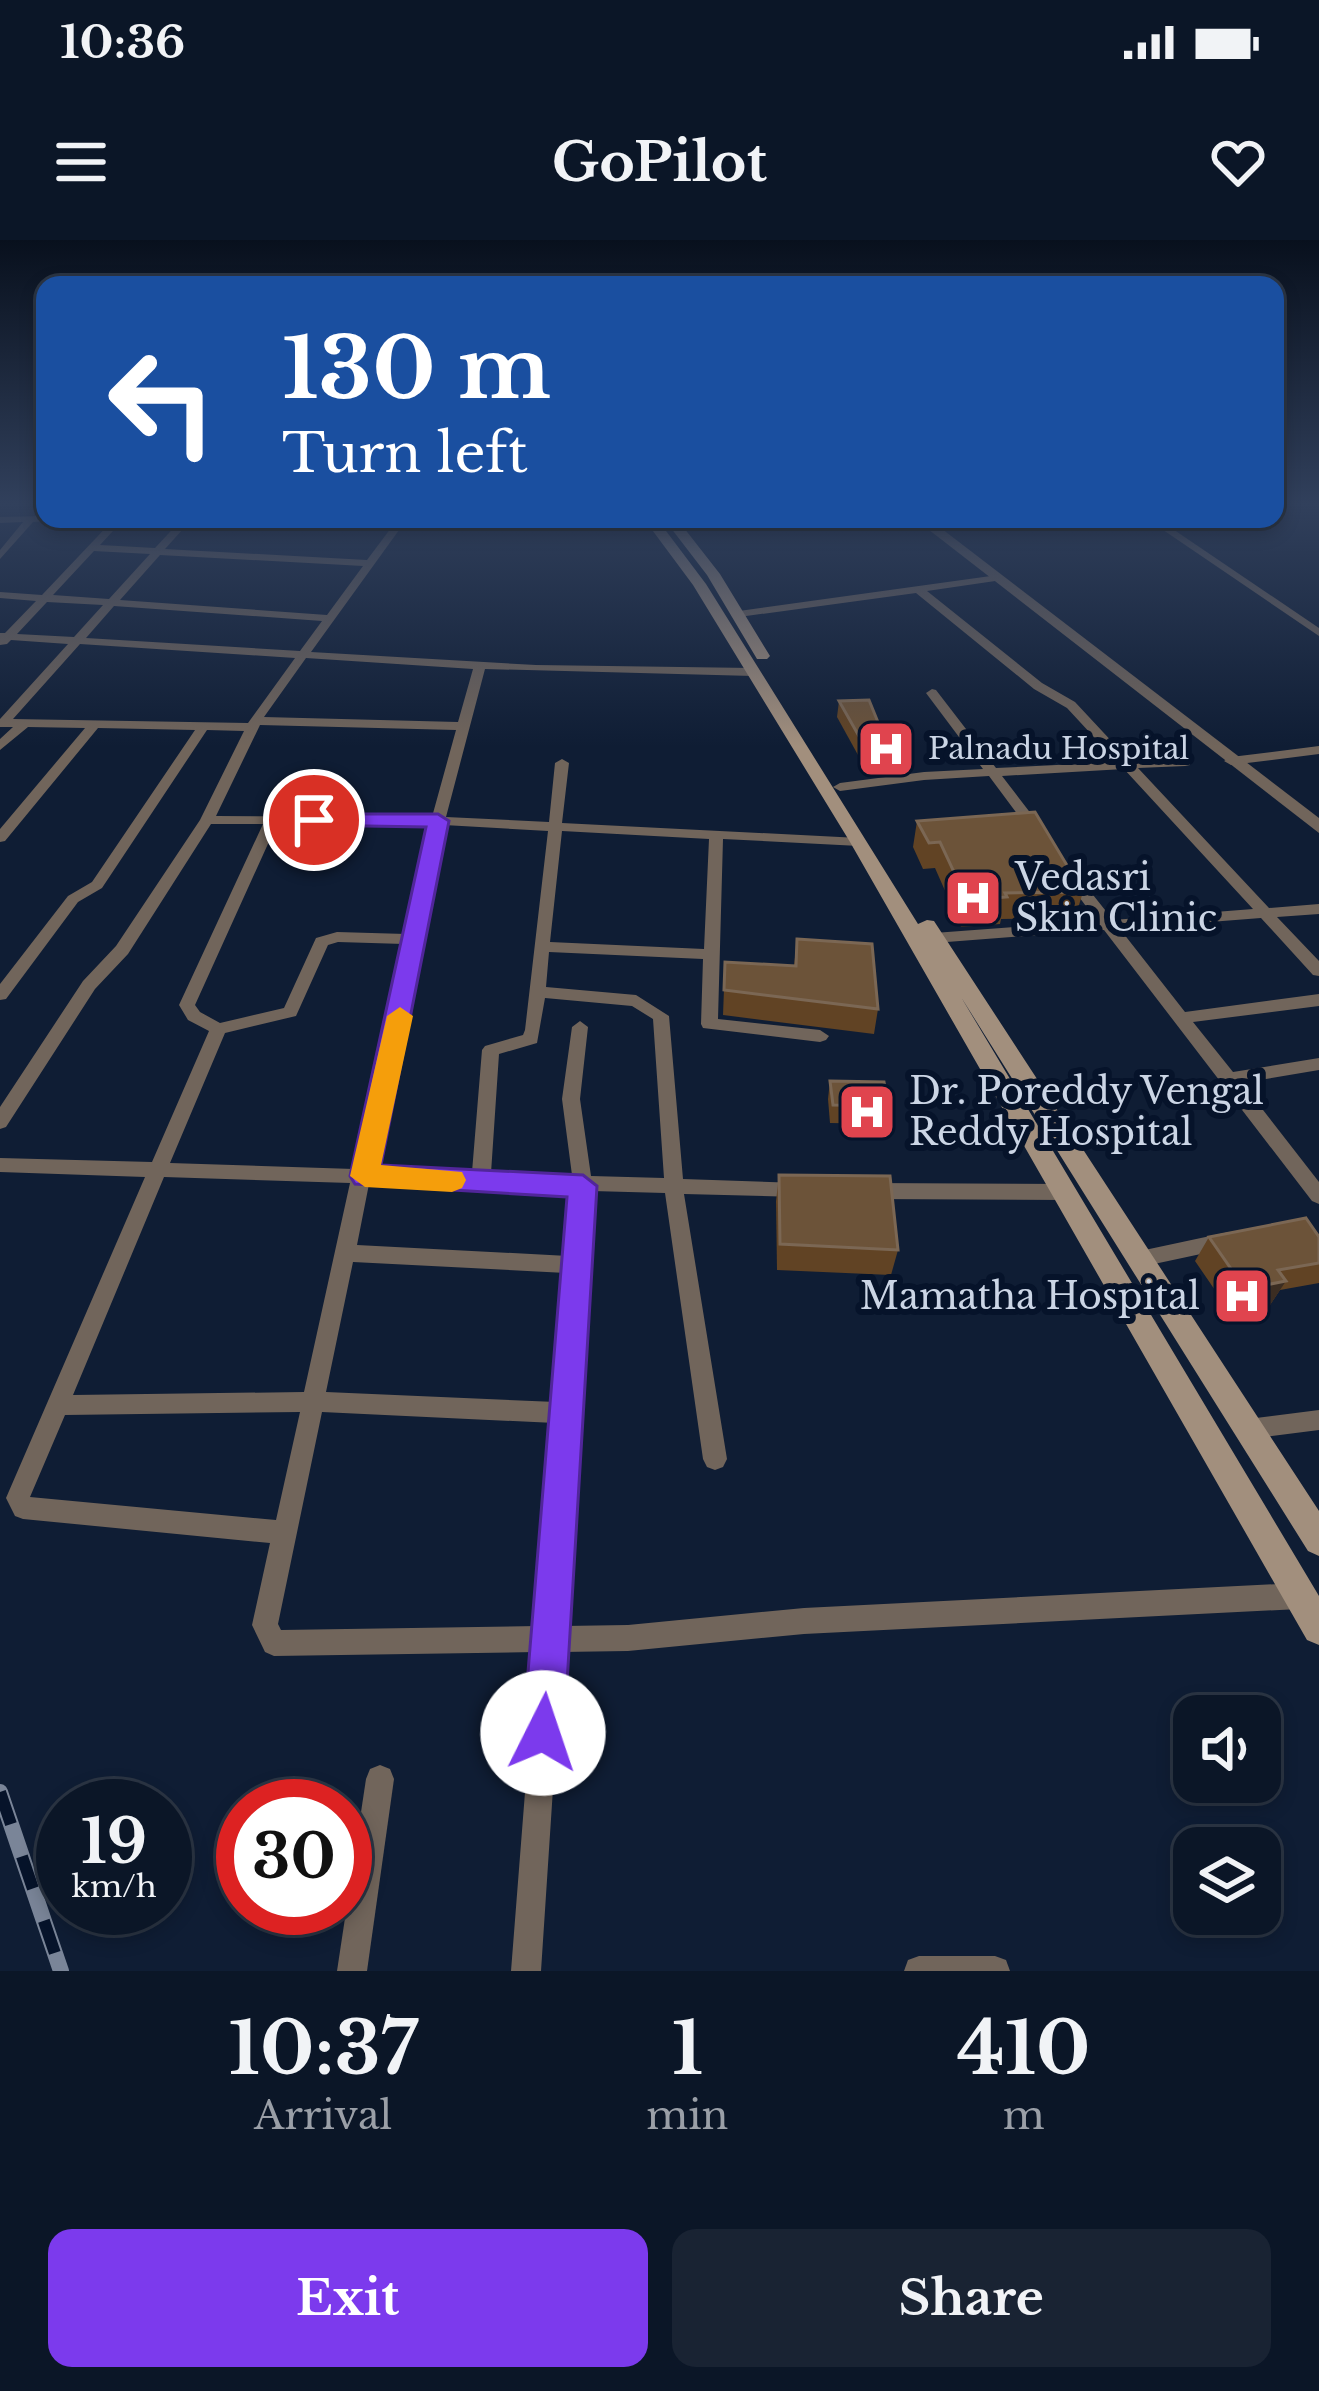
<!DOCTYPE html>
<html lang="en">
<head>
<meta charset="utf-8">
<style>
  body { margin:0; font-family:"Libre Baskerville",serif; background:#192333; color:#f1f3f6; height:100vh; display:flex; flex-direction:column; font-size:45px; white-space:nowrap }
  * { box-sizing:border-box; margin:0 }
  p { font-size:39px; color:#9a9fa7 }
  .icon { flex:none; width:66px; height:66px; fill:none; stroke:currentColor; stroke-width:2; stroke-linecap:round; stroke-linejoin:round }
  .map { position:relative; height:1731px; overflow:hidden }
  .drawer { display:flex; flex-direction:column; background:#0b1627; flex:1 }
  .drawer>* { flex:none }
  .hud { position:absolute; left:36px; top:36px; width:1248px; height:252px; border-radius:24px; box-shadow:0 6px 18px #0003,0 0 0 3px #2b3544; background:#1a4fa0; color:#fff; overflow:hidden }
  .tools { position:absolute; left:1173px; top:1455px; display:grid; gap:24px }
  .tools a { display:grid; place-items:center; width:108px; height:108px; border-radius:24px; background:#0b1627; box-shadow:0 6px 18px #0003,0 0 0 3px #2b3544; font-size:60px }
  .speed { position:absolute; left:36px; top:1539px; display:flex; gap:24px; font-size:60px; font-weight:700; text-align:center }
  .speed>* { display:grid; place-content:center; width:156px; height:156px; border-radius:50%; background:#0b1627; box-shadow:0 6px 18px #0003,0 0 0 3px #2b3544; line-height:1 }
  .speed small { font-size:30px; font-weight:400 }
  .speed .limit { border:18px solid #d22; background:#fff; color:#111 }
  .pin { position:absolute; display:grid; place-items:center; width:102px; height:102px; color:#fff; margin:-51px; border:6px solid #fff; border-radius:50%; box-shadow:0 3px 12px #0007 }
  .me { position:absolute; width:132px; margin:-66px; rotate:4deg; stroke-linejoin:round; filter:drop-shadow(0 0 9px #0008) }
  .turn { display:flex; align-items:center; gap:42px; height:252px; padding:0 48px; font-size:54px }
  .turn .icon { width:156px; height:156px; stroke-width:2.5 }
  .turn b { display:block; font-size:84px; line-height:102px }
  .eta { display:flex; justify-content:space-evenly; align-items:center; height:204px; text-align:center }
  .eta b { font-size:72px; font-weight:700; line-height:84px }
  .action { display:flex; gap:24px; margin-top:auto; padding:24px 48px }
  .action a { flex:1; height:138px; border-radius:24px; background:#7c3aed; color:#fff; font-size:48px; font-weight:700; line-height:138px; text-align:center }
  .action a+a { background:#192333; color:#f1f3f6 }
  .status { display:flex; justify-content:space-between; align-items:center; height:84px; padding:0 60px; background:#0b1627; direction:ltr }
  .status svg { height:33px; fill:currentColor }
  header { display:flex; justify-content:space-between; align-items:center; height:156px; padding:0 48px; background:#0b1627; font-size:54px; font-weight:700 }
  .map>svg:first-child { display:block }
</style>
</head>
<body>
<div class="status"><b>10:36</b><svg viewBox="0 0 49 12"><path d="M0 12V9h3v3zM5 12V6h3v6zM10 12V3h3v9zM15 12V0h3v12zM26 1h20v11H26zM47 4h2v5h-2z"/></svg></div>
<header><svg class="icon" aria-label="menu" viewBox="0 0 24 24"><path d="M4 6h16M4 12h16M4 18h16"/></svg>GoPilot<svg class="icon" aria-label="heart" viewBox="0 0 24 24"><path d="M12 20l-8-8c-3-5 5-10 8-4 3-6 11-1 8 4z"/></svg></header>
<div class="map">
<svg width="1319" height="1731" viewBox="0 0 1319 1731">
  <rect width="100%" height="100%" fill="#0f1d34"/>
  <g fill="none" stroke-linecap="round" stroke-linejoin="round">
    <g fill="#71655b" fill-rule="evenodd">
      <polygon points="45,276 45,279 50,279 48,281 33,282 0,319 0,310 23,282 0,283 0,277"/>
      <path d="M114 279H124L100 305 155 308 182 279H192L165 309 367 320 394 284 356 282 351 279H407L311 412 536 425 753 428 759 432 753 436 485 429 446 577 549 582 555 523 562 519 569 523 562 583 859 598 866 602 859 606 723 599 718 779 820 790 829 796 826 800 820 802 703 788 701 784 703 719 549 712 546 747 636 755 669 776 683 939 799 943 806 945 809 950 806 955 799 957 684 954 727 1219 723 1227 715 1230 707 1227 703 1219 665 953 592 951 564 1386 628 1385 804 1368 1299 1343 1308 1347 1312 1356 1308 1365 1299 1369 804 1394 628 1411 562 1412 541 1731H511L536 1412 274 1416 265 1412 252 1385 270 1303 23 1279 15 1276 6 1258 145 937 0 932V918L152 922 209 791 188 780 179 765 263 584H211L128 714 95 749 6 887 0 889V867L83 741 116 706 200 580 244 491 207 490 102 648 78 662 6 759 0 760V744L68 656 92 642 195 490 98 488 5 601 0 602V589L85 488 28 487 0 510V499L13 487H0V479L68 404 11 400 7 404 0 405V393H5L36 361 0 358V352L42 355ZM94 311 150 314 109 359 53 355ZM160 315 363 326 327 375 120 360ZM47 362 103 365 74 397 17 394ZM114 366 322 381 300 411 86 398ZM80 404 295 418 248 483 13 479ZM306 418 473 429 458 482 264 477ZM260 485 456 490 432 577 216 576ZM277 584 430 585 406 694 337 692 316 698 284 768 220 783 200 772 195 765ZM444 585 548 591 525 790 523 795 485 806 482 810 472 932 373 929 420 703 423 699 421 696ZM562 591 709 599 704 709 550 702ZM338 702 404 704 354 929 170 923 225 793 296 776 328 705ZM545 758 632 766 653 779 664 938 591 936 580 859 588 787 580 781 572 787 562 859 572 935 491 933 499 814 537 803ZM164 937 350 943 304 1152 73 1155ZM369 944 573 950 568 1016 357 1005ZM353 1022 566 1033 556 1162 326 1152ZM300 1172 276 1280 30 1257 65 1175ZM322 1172 555 1183 538 1386 281 1390 278 1384Z"/>
      <polygon points="1147,279 1158,279 1319,388 1319,396"/>
      <polygon points="998,335 1003,338 1002,340 927,351 1042,443 1075,462 1130,521 1190,519 1190,525 1185,526 1138,528 1269,668 1319,664 1319,674 1277,677 1319,721 1319,736 1313,735 1261,678 1120,689 1185,772 1319,754 1319,766 1193,782 1233,832 1319,818 1319,830 1242,843 1319,942 1319,964 1312,961 1104,690 934,703 926,698 934,693 1097,681 1062,634 1069,630 1074,631 1113,680 1253,669 1124,529 1002,536 1045,592 1038,596 1033,595 989,536 924,540 840,551 833,547 840,543 924,532 983,529 926,453 932,449 936,450 996,528 1117,522 1067,468 1034,449 916,353 739,377 734,374 739,371"/>
      <polygon points="1319,506 1319,514 1231,525 1224,521 1231,517"/>
      <polygon points="868,943 1065,944 1072,947 1075,952 1072,957 1065,960 868,959 861,956 858,951 861,946"/>
      <polygon points="1229,992 1236,994 1239,1000 1236,1006 1229,1008 1140,1027 1133,1025 1130,1019 1133,1013 1140,1011"/>
      <polygon points="1319,1170 1319,1190 1248,1199 1240,1196 1237,1189 1240,1182 1248,1179"/>
      <polygon points="380,1525 390,1529 394,1539 367,1731 337,1731 366,1539 370,1529"/>
      <polygon points="919,1716 995,1716 1006,1720 1010,1731 904,1731 908,1720"/>
    </g>
    <polygon fill="#71655b" fill-rule="evenodd" points="915,279 929,279 1319,578 1319,593"/>
    <g fill="#a28f7d" fill-rule="evenodd">
      <polygon points="644,279 657,279 706,344 918,684 927,680 934,681 1319,1271 1319,1316 1308,1311 961,757 1319,1356 1319,1405 1307,1400 850,602 693,345"/>
      <polygon points="664,279 677,279 720,334 770,416 767,419 757,419 707,335"/>
    </g>
    <g stroke="#7a8598" stroke-width="16">
      <polyline id="rail" points="0,1552 61,1731"/>
    </g>
    <use href="#rail" stroke="#06132a" stroke-width="12" stroke-dasharray="34" stroke-linecap="butt"/>
  </g>
  <g fill="#614324">
    <polygon points="839,461 884,497 881,514 858,515 837,477"/>
    <polygon points="917,581 1083,652 1075,678 1001,679 1000,684 961,687 935,628 923,629 913,607"/>
    <polygon points="797,699 878,769 874,794 723,775 725,722 794,726"/>
    <polygon points="830,841 888,866 884,884 830,883 828,859"/>
    <polygon points="779,935 898,1010 891,1035 777,1030 776,961"/>
    <polygon points="1209,997 1319,997 1319,1043 1280,1050 1270,1065 1230,1072 1195,1021"/>
  </g>
  <polygon fill="#3b2d22" points="1286,1041 1270,1065 1230,1072 1245,1049"/>
  <g fill="#6c5339" stroke="#7b6754" stroke-width="3">
    <polygon points="869,460 884,497 860,498 839,461"/>
    <polygon points="1035,572 1083,652 1005,653 1007,657 967,660 940,602 929,603 917,581"/>
    <polygon points="797,699 872,704 878,769 724,750 725,722 796,726"/>
    <polygon points="830,841 884,842 888,866 833,865"/>
    <polygon points="779,935 890,936 898,1010 780,1004"/>
    <polygon points="1306,978 1319,997 1319,1023 1278,1030 1286,1041 1245,1049 1209,997"/>
  </g>
  <linearGradient id="sky" x2="0" y2="1"><stop stop-color="#08101d"/><stop offset="0.52" stop-color="#31405c"/><stop offset="1" stop-color="#31405c" stop-opacity="0"/></linearGradient>
  <rect width="1319" height="507" fill="url(#sky)"/>
  <polygon fill="#7c3aed" stroke="#51269a" stroke-width="3" points="314,574 438,574 449,581 381,925 583,935 597,946 564,1493 558,1508 543,1514 529,1508 523,1493 567,957 355,944 350,936 426,587 306,585 306,576"/>
  <polygon fill="#f59e0b" points="400,767 413,776 381,925 462,932 466,940 462,948 452,952 365,947 350,936 387,776"/>
  <defs>
    <g id="hospital-square" transform="scale(3)"><rect x="-9" y="-9" width="18" height="18" rx="4" fill="#e0444e" stroke="#06132a"/><path d="M-5-5h3v3.5h4V-5h3V5h-3V1.5h-4V5h-3Z" fill="#fff"/></g>
  </defs>
  <g fill-rule="evenodd">
    <use href="#hospital-square" x="886" y="509"/>
    <use href="#hospital-square" x="973" y="658"/>
    <use href="#hospital-square" x="867" y="872"/>
    <use href="#hospital-square" x="1242" y="1056"/>
  </g>
  <g text-anchor="middle" stroke-width="12" stroke-linejoin="round" paint-order="stroke">
    <g font-size="30" fill="#cbd5e5" stroke="#06132a" text-anchor="start">
      <text x="928" y="519">Palnadu Hospital</text>
    </g>
    <g font-size="36" fill="#cbd5e5" stroke="#06132a" text-anchor="start">
      <text x="1015" y="650">Vedasri<tspan x="1015" dy="41">Skin Clinic</tspan></text>
      <text x="909" y="864">Dr. Poreddy Vengal<tspan x="909" dy="41">Reddy Hospital</tspan></text>
      <text x="1200" y="1069" text-anchor="end">Mamatha Hospital</text>
    </g>
  </g>
</svg>
<div class="tools">
<a><svg class="icon" aria-label="sound" viewBox="0 0 24 24"><path d="M4 9h4l5-4v14l-5-4H4zM17 9q2 3 0 6"/></svg></a>
<a><svg class="icon" aria-label="layers" viewBox="0 0 24 24"><path d="M12 4l9 5-9 5-9-5zM3 14l9 5 9-5"/></svg></a>
</div>
<div class="speed"><div>19<small>km/h</small></div><div class="limit">30</div></div>
<div class="pin" style="left:314px;top:580px;background:#d93025"><svg class="icon" aria-label="arrive" viewBox="0 0 24 24"><path d="M6 21V4h12l-3 4 3 4H6"/></svg></div>
<svg class="me" style="left:543px;top:1493px" viewBox="-20 -20 40 40"><circle r="19" fill="#fff"/><path d="M0-13L10 11 0 6-10 11z" fill="#7c3aed"/></svg>
<div class="hud">
<div class="turn"><svg class="icon" aria-label="left" viewBox="0 0 24 24"><path d="M17 20v-9H6M10 6l-5 5 5 5"/></svg><div><b>130 m</b>Turn left</div></div>
</div>
</div>
<section class="drawer">
<div class="eta">
<div><b>10:37</b><p>Arrival</p></div>
<div><b>1</b><p>min</p></div>
<div><b>410</b><p>m</p></div>
</div>
<div class="action"><a>Exit</a><a>Share</a></div>
</section>
</body>
</html>
